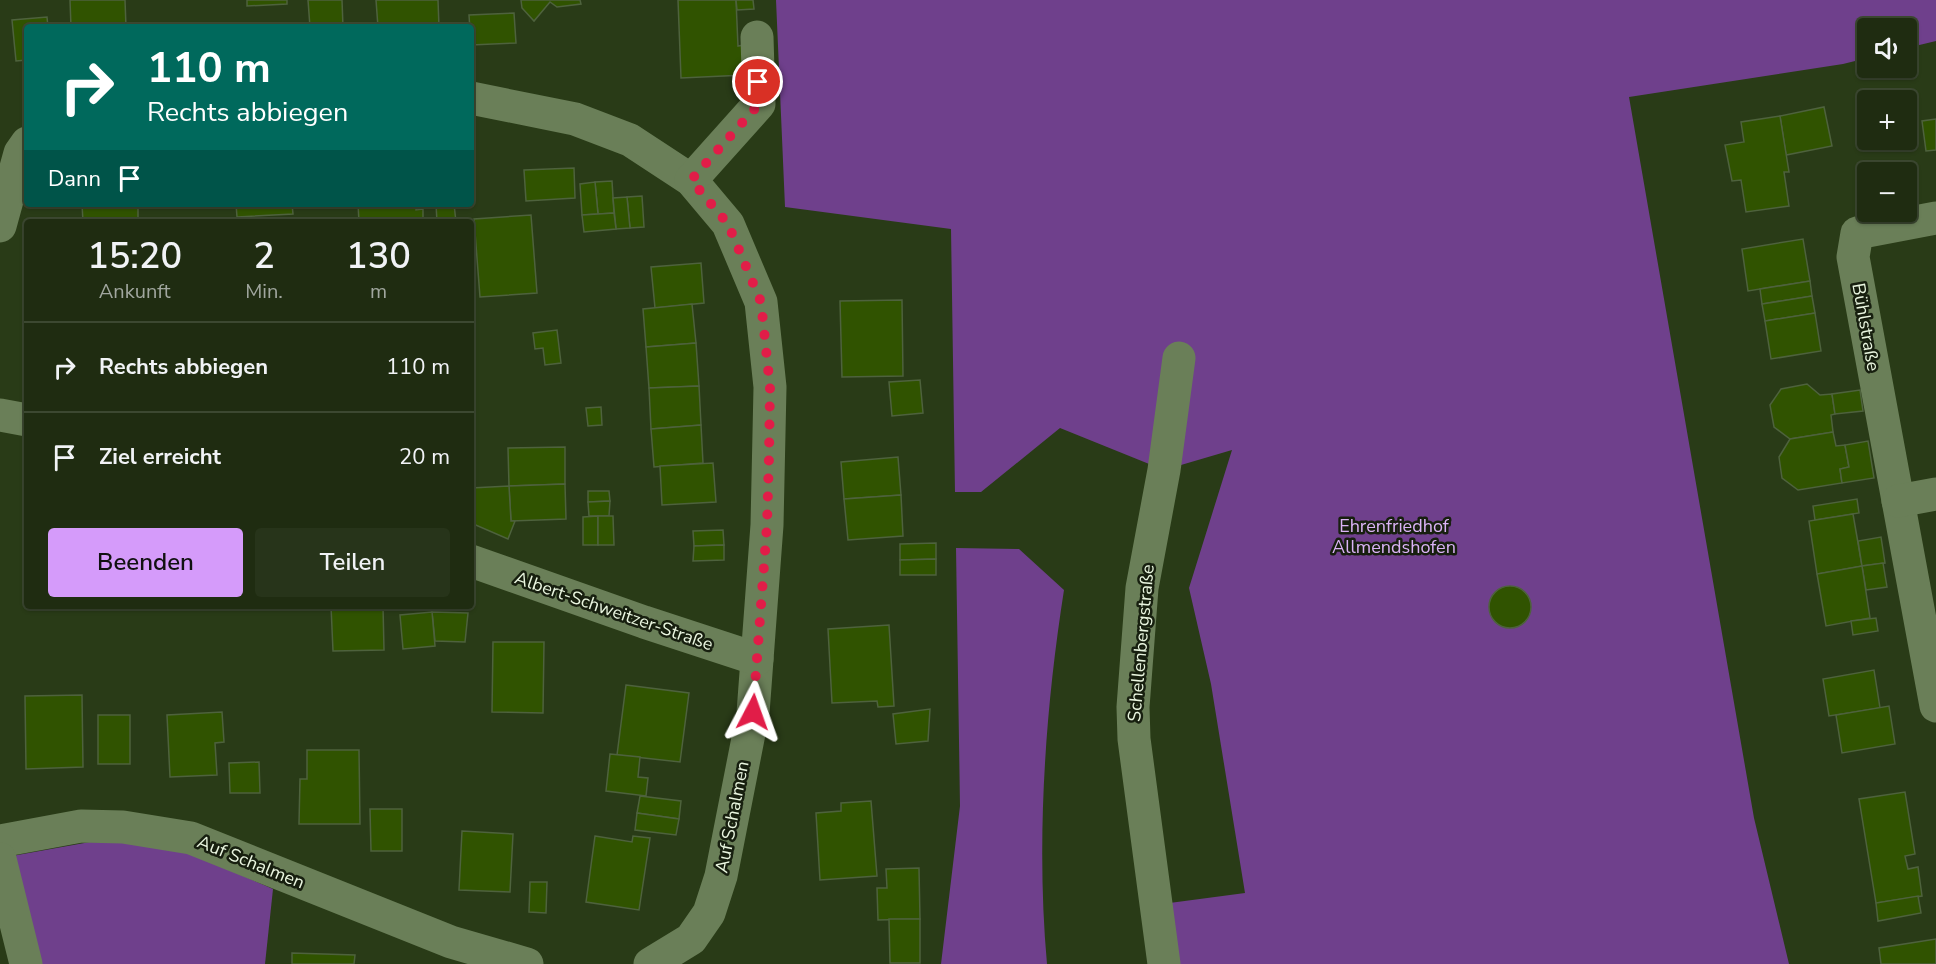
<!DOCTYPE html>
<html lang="de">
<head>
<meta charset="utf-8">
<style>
  body { margin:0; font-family:"Nunito Sans",sans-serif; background:#27341a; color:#f1f3f6; height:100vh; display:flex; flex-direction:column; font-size:22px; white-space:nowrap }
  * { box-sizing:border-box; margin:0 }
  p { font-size:20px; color:#a1a79f }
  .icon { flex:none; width:33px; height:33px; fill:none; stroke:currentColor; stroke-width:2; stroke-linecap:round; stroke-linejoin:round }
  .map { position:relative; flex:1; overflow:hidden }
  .panel { position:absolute; left:24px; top:219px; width:450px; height:390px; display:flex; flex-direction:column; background:#1f2c11; border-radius:6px; box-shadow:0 2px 4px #0004,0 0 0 2px #3c4831 }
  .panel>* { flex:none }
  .banner { position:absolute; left:24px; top:24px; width:450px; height:183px; border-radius:6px; box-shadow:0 2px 4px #0004,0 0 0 2px #3c4831; background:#00695c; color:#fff; overflow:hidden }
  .fabs { position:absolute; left:1857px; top:18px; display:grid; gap:12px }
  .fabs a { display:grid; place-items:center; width:60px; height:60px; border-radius:6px; background:#1f2c11; box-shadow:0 2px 4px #0004,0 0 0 2px #3c4831; font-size:30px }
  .pin { position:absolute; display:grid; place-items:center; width:51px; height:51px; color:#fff; margin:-26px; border:3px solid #fff; border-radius:50%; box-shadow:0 2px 6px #0007 }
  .me { position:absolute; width:66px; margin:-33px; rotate:4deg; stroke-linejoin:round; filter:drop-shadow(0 0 4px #0008) }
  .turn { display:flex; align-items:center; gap:21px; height:126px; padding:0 24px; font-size:27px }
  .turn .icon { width:78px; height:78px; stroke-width:2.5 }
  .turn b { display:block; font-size:42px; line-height:51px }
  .then { display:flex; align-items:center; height:57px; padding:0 24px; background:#0003; gap:12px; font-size:22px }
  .eta { display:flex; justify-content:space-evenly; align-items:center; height:102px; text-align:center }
  .eta b { font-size:36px; font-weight:600; line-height:42px }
  .action { display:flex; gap:12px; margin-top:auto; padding:12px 24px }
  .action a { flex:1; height:69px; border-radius:6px; background:#d59bfa; color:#111; font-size:24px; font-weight:600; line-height:69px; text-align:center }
  .action a+a { background:#27341a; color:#f1f3f6 }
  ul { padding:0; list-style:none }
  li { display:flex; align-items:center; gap:18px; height:90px; padding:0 24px; border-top:2px solid #3c4831 }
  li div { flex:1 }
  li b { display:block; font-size:22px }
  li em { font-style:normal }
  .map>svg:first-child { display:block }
</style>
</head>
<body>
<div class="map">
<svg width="1936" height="964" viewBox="0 0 1936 964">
  <rect width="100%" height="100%" fill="#293b17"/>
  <g fill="#6f408c">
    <polygon points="776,0 1936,0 1936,41 1907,48 1906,28 1868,28 1867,58 1843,64 1629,97 1754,818 1789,964 1171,964 1162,904 1245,893 1211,684 1189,588 1232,450 1164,470 1060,428 981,492 955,492 951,229 785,207"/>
    <path d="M956 548 1019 549 1064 590C1045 711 1036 842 1047 964H941L960 806Z"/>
    <polygon points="90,842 129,843 191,853 273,889 265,964 39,964 12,856"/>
  </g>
  <g fill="#305300" stroke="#4e623d" stroke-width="1.5">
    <polygon points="70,0 125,0 126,27 71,27"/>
    <polygon points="247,0 287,0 287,4 247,6"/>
    <polygon points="308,0 342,0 343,27 310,27"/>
    <polygon points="376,0 438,0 439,27 378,27"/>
    <polygon points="521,0 580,0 581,4 557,7 550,2 534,21 522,8"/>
    <polygon points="678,0 736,0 738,46 744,45 745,75 681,78"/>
    <polygon points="736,0 753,0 754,9 737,10"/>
    <polygon points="514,13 516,43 471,45 469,15"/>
    <polygon points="47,17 48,27 27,27 27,60 16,61 12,20"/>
    <polygon points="1824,107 1832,146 1786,155 1780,116"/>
    <polygon points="1780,116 1789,172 1784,172 1789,206 1746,212 1741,180 1732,181 1725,145 1744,142 1741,122"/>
    <polygon points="1936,119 1936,150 1926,151 1922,121"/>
    <polygon points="574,168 575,198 526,201 524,170"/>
    <polygon points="612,181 614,213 598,214 595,182"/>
    <polygon points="595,182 598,214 582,215 580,184"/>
    <polygon points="642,196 644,227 630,228 627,197"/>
    <polygon points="627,197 630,228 616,229 613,198"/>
    <polygon points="82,204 138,204 138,222 83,222"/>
    <polygon points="236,204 292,204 293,214 237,217"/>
    <polygon points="358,204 416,204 416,210 423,209 423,222 359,222"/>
    <polygon points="436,204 454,204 456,222 437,222"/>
    <polygon points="614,213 616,229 584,232 582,215"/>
    <polygon points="531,215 537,293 480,297 474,219"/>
    <polygon points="1803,239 1810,281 1748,291 1742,249"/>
    <polygon points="701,263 704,303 655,308 651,267"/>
    <polygon points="1810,281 1812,296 1762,304 1760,289"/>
    <polygon points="1812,296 1815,313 1765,321 1762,304"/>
    <polygon points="902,300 903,376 842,377 840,301"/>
    <polygon points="692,304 696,343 646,347 643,309"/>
    <polygon points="1815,313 1821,351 1771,359 1765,321"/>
    <polygon points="557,330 561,363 545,365 543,348 535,349 533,333"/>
    <polygon points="696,343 699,386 649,388 646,347"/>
    <polygon points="920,380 923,413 892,416 889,382"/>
    <polygon points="1807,384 1820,395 1832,394 1835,414 1831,415 1833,432 1790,439 1774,427 1770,405 1781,389"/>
    <polygon points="699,386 701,425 651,429 649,388"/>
    <polygon points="1860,390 1863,411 1835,414 1832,394"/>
    <polygon points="601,407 602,425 588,426 586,408"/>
    <polygon points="701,425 703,463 654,467 651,429"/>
    <polygon points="1833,432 1836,446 1845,445 1849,467 1840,469 1842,483 1798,490 1782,478 1779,457 1790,439"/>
    <polygon points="1868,441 1874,478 1842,483 1840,469 1849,467 1845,445"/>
    <polygon points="565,447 565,484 509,486 508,448"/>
    <polygon points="898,457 901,495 844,499 841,462"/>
    <polygon points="713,463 716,502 662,505 660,466"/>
    <polygon points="565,484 566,519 511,521 509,486"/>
    <polygon points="509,486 511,521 515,521 508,539 471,523 471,488"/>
    <polygon points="588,491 609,491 610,501 588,502"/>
    <polygon points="901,495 903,536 848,540 844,499"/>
    <polygon points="1857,499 1859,513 1815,520 1813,506"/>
    <polygon points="610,501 609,516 589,516 588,502"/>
    <polygon points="1853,514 1862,566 1817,574 1809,521"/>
    <polygon points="598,516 598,545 583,545 583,517"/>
    <polygon points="598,516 613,516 614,545 598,545"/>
    <polygon points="723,530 724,545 694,546 693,531"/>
    <polygon points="1881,537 1885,563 1862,566 1858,541"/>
    <polygon points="936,543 936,559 900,560 900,544"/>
    <polygon points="724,545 724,560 693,561 694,546"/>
    <polygon points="936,559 936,575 900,575 900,560"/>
    <polygon points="1883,563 1887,587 1866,590 1862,566"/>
    <polygon points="1862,566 1870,618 1826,626 1817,574"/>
    <circle cx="1510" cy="607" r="21"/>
    <polygon points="331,606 383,606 384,650 333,651"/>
    <polygon points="432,612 468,613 465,642 435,641"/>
    <polygon points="432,612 435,646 403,649 400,615"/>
    <polygon points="1876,618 1878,631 1853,635 1851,621"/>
    <polygon points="889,625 894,706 878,707 877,701 832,703 828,629"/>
    <polygon points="493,642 544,642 543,713 492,712"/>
    <polygon points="1874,670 1880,708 1829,716 1823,679"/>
    <polygon points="626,685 689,693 680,762 617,755"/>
    <polygon points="82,695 83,767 26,769 25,696"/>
    <polygon points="1889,706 1895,744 1842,753 1836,715"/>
    <polygon points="930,709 928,741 896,744 893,714"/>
    <polygon points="222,712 224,742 215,743 217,775 170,777 167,715"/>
    <rect x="98" y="715" width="32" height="49"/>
    <polygon points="307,750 359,750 360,824 299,824 300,779 307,779"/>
    <polygon points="610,754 640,757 638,777 648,778 646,796 606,791"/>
    <polygon points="259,762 260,793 230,793 229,763"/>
    <polygon points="1905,792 1915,854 1905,856 1908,869 1918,867 1922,896 1876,903 1859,799"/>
    <polygon points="640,796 681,801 679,819 637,813"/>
    <polygon points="871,801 877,876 820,880 816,813 841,811 841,803"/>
    <polygon points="370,809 402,809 402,851 371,851"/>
    <polygon points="637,813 679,819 676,835 635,830"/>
    <polygon points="462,831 513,834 510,892 459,890"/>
    <polygon points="595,836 632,842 633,836 650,838 639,910 586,902"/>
    <polygon points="919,868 920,919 878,920 877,888 887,888 886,869"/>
    <polygon points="530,882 547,882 546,913 529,912"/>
    <polygon points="1918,896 1921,913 1878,921 1876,903"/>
    <polygon points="889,919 920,919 920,963 890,963"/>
    <polygon points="1936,939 1936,964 1881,964 1879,948"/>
    <polygon points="292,953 355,955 354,964 292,964"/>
  </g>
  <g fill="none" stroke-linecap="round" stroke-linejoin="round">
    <g stroke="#6a7f58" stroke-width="33">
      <polyline points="471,98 575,119 630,140 691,180 728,224 761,302 770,387 767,525 753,713 721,876 709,913 691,939 650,964"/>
      <polyline points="691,180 759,104 757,37"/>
      <polyline points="1936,218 1857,233 1853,257 1936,706"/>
      <polyline points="0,226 20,153 27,143"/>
      <polyline points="0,415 27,420"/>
      <polyline points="1898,501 1936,494"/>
      <polyline points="471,561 644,622 757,659"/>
      <polyline points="0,841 81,826 123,827 191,838 451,942 527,964"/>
      <polyline points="0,859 26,964"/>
      <polyline points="1164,964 1134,739 1133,707 1142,588 1164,470 1179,358"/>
    </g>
  </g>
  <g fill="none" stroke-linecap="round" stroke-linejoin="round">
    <polyline stroke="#e11d48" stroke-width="10" stroke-dasharray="0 18" points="753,712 767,525 769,456 770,387 761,302 728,224 691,180 759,104 758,82"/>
  </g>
  <g text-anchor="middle" stroke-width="5" stroke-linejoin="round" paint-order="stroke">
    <g font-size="18" fill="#eaf6e0" stroke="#171f0f">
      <text transform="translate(1866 327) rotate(80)" y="6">Bühlstraße</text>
      <text transform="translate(614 611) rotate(19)" y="6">Albert-Schweitzer-Straße</text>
      <text transform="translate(1141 643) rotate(-85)" y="6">Schellenbergstraße</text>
      <text transform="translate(732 817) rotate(-79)" y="6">Auf Schalmen</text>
      <text transform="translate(251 862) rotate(22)" y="6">Auf Schalmen</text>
    </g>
    <g font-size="18" fill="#dbb3f6" stroke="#171f0f">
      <text x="1394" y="532">Ehrenfriedhof<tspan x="1394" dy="21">Allmendshofen</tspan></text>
    </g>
  </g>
</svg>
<div class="fabs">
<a><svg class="icon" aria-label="sound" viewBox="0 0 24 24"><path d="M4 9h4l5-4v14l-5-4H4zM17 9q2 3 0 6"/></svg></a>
<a>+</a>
<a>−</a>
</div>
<div class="pin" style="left:758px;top:82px;background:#d93025"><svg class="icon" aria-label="arrive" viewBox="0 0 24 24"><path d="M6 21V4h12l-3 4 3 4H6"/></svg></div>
<svg class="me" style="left:753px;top:712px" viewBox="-20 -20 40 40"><path d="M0-17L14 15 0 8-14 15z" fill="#e11d48" stroke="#fff" stroke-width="4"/></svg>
<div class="banner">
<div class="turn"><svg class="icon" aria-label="right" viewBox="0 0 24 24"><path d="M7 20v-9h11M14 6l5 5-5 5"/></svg><div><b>110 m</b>Rechts abbiegen</div></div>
<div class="then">Dann<svg class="icon" aria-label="arrive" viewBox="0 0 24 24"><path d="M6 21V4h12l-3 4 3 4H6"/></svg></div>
</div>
<section class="panel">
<div class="eta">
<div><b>15:20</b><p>Ankunft</p></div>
<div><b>2</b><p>Min.</p></div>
<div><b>130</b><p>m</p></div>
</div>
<ul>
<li><svg class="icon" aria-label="right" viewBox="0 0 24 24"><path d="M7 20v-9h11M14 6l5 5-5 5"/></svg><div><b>Rechts abbiegen</b></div><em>110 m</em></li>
<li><svg class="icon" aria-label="arrive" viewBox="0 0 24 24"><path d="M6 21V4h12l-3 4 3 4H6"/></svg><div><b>Ziel erreicht</b></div><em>20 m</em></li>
</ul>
<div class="action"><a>Beenden</a><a>Teilen</a></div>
</section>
</div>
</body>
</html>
